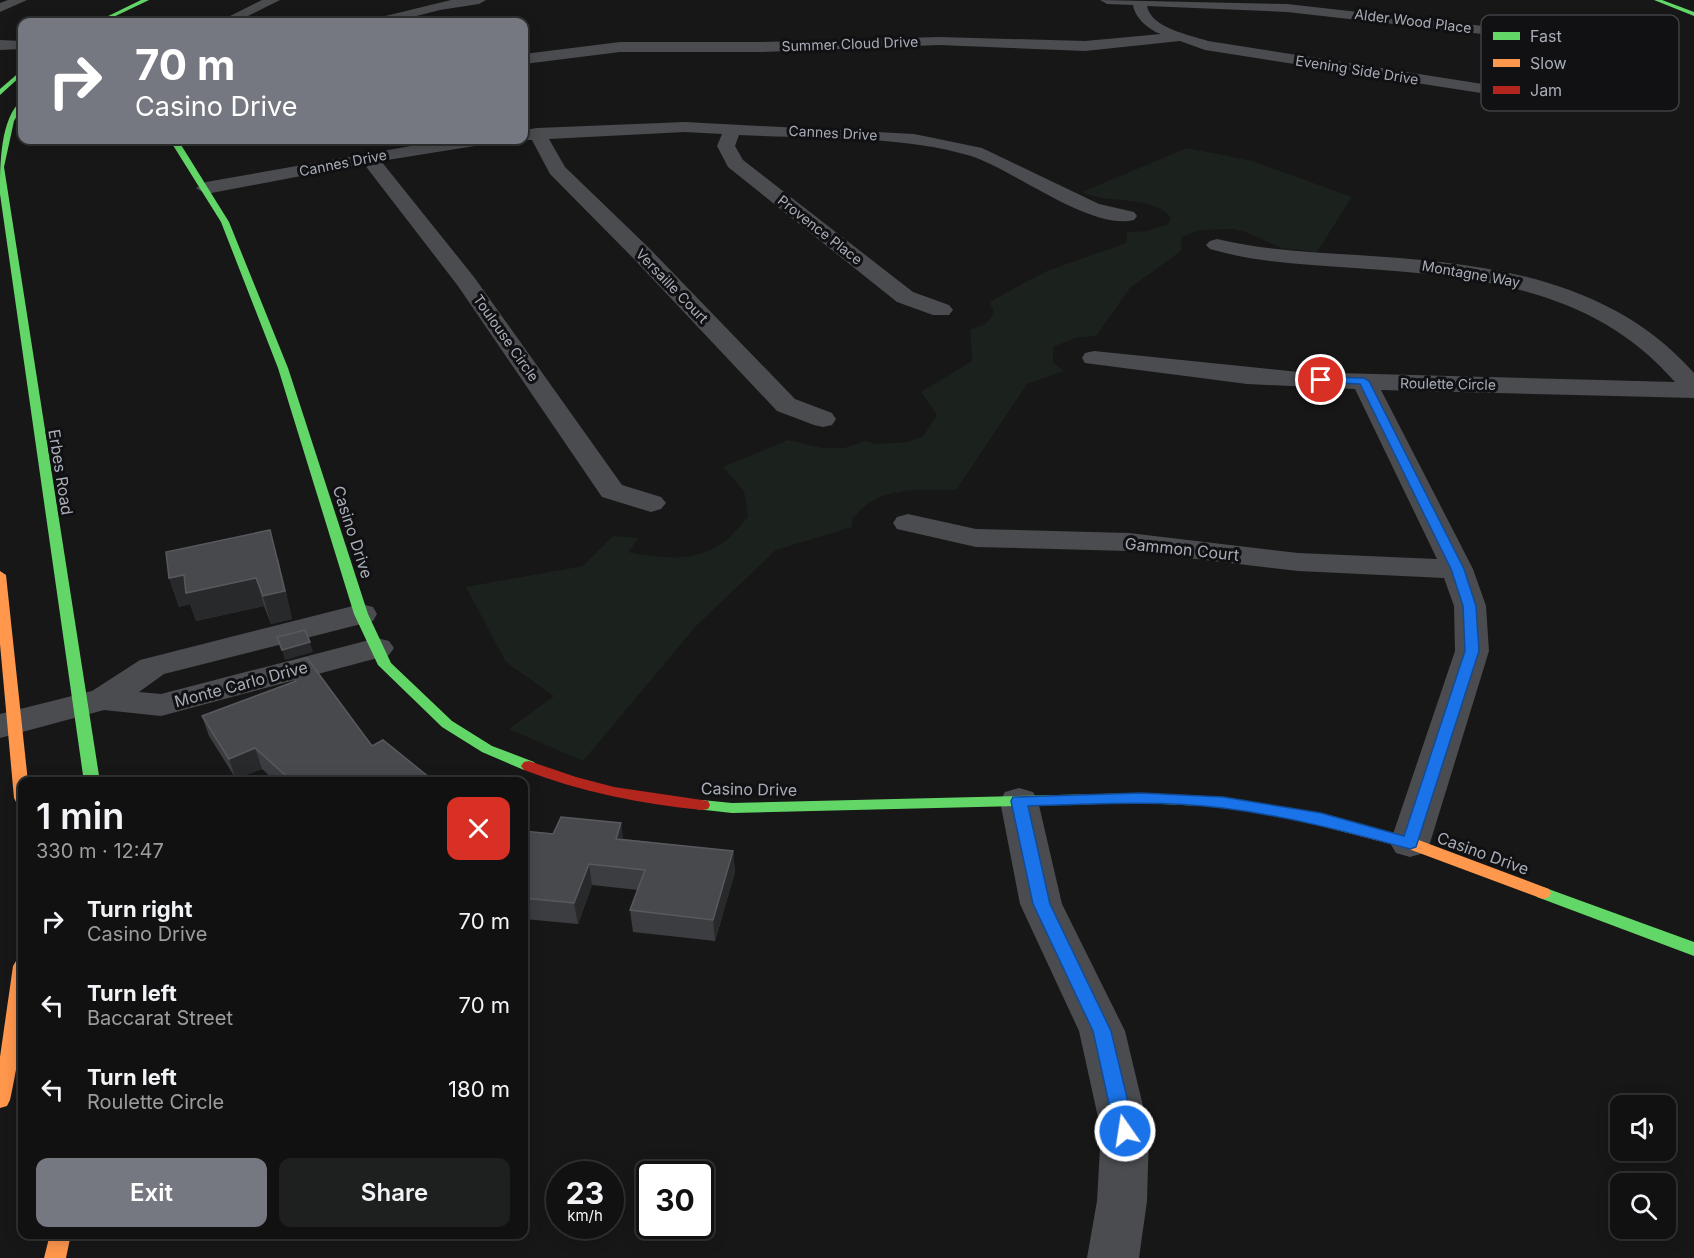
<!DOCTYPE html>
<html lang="en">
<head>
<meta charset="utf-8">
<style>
  body { margin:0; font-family:Inter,sans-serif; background:#1e1f1f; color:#f1f3f6; height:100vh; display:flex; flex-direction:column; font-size:22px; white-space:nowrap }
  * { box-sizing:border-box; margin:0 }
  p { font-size:20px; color:#9c9d9f }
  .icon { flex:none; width:33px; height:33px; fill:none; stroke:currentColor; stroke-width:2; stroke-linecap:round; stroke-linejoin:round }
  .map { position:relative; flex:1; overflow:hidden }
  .panel { position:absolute; left:18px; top:777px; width:510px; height:462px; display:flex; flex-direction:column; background:#111; border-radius:12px; box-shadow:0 3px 15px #0003,0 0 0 2px #303131 }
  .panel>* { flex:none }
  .top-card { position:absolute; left:18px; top:18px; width:510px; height:126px; border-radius:12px; box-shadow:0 3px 15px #0003,0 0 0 2px #303131; background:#757880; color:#fff; overflow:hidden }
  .buttons { position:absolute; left:1610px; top:1095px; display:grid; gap:12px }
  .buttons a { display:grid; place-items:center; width:66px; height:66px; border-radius:12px; background:#111; box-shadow:0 3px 15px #0003,0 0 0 2px #303131; font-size:30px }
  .speed { position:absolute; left:546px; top:1161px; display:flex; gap:12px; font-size:30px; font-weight:700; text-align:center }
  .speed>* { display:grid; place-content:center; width:78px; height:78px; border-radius:50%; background:#111; box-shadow:0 3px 15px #0003,0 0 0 2px #303131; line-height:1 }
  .speed small { font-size:15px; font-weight:400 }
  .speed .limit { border:3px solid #111; border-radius:9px; background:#fff; color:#111 }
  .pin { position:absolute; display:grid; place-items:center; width:51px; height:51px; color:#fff; margin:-26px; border:3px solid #fff; border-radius:50%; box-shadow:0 2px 6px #0007 }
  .me { position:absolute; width:66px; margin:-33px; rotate:347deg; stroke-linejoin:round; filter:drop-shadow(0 0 4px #0008) }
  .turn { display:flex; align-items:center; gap:21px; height:126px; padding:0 18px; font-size:27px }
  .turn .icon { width:78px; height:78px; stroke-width:2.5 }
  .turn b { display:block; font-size:42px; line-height:51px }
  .round { display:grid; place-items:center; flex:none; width:63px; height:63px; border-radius:12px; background:#1e1f1f }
  .overview { display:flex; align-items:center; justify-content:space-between; height:102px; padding:0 18px }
  h1 { font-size:36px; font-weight:600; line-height:45px }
  .cta { display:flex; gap:12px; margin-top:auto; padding:12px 18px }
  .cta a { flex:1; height:69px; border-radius:12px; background:#757880; color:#fff; font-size:24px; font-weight:600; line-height:69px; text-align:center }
  .cta a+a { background:#1e1f1f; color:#f1f3f6 }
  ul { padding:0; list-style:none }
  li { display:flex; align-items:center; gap:18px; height:84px; padding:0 18px }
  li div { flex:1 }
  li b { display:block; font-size:22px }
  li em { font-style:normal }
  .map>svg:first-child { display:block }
</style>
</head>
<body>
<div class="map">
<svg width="1694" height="1258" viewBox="0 0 1694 1258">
  <rect width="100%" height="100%" fill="#171717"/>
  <path fill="#1b211c" d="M1187 148 1252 161 1352 197 1317 252 1281 248 1246 232 1232 229 1200 230 1182 237 1181 251 1130 288 1096 336 1075 338 1053 347V363L1064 371 1027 384 956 490C918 490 876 485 852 520V527L776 550 697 625 583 761 509 729 554 696 506 662 466 587 583 566 613 536 639 538 628 552C659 558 693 563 721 544 731 538 740 525 748 517L744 491 723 467 788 440 822 448H844L865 441 877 444 907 442 923 436 937 415 921 392 972 361 970 329C982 327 990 323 994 311L989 302 1047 271 1126 243 1127 232 1147 231 1168 224 1171 218C1153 194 1108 205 1082 192Z"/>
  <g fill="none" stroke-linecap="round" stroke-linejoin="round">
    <g fill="#4b4c50" fill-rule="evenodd">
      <polygon points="8,0 27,0 0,12 0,3"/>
      <polygon points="262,0 280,0 236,22 218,22"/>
      <polygon points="451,0 486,0 479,4 440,10 393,22 371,22 373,19"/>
      <path d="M1100 0 1287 4 1519 30 1544 37 1546 40 1539 44 1518 38 1287 12 1147 6C1151 28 1190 35 1208 41L1528 91 1558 95 1596 93 1604 98 1596 103 1558 105 1205 50 1180 41 1085 51 939 45 762 52H620L524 64V54L620 42H762L939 37 1085 41 1161 34C1149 30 1135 18 1133 5L1107 4Z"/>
      <polygon points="0,40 22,41 22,49 0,50"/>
      <path d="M685 122 914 134 982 148 1099 204 1134 212 1137 216 1134 220C1091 231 1014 170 971 156 901 135 812 139 739 135L735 146 743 160 913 292 949 305 953 310 949 315H933L897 302 728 167 717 146 722 134 685 132 549 139 565 167 649 248 795 399 832 413 836 419 832 425 823 427 814 425 777 411 633 258 550 174 532 140H521H524V130L537 128Z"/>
      <polygon points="445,140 490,140 481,145 381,161 474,277 622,485 661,497 666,503 661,509 651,512 602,497 458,286 364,164 206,194 196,188 206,182"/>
      <path d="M1217 239C1263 250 1309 252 1357 255 1480 263 1607 275 1694 373V398L1381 390 1473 569 1486 606 1489 651 1430 843 1424 853 1410 857 1396 853 1390 843 1455 651 1454 606 1444 578 1298 571 1129 551 976 547 897 529 893 523 897 517 908 514 976 529 1129 533 1298 553 1437 559 1355 389 1247 384 1085 363 1082 358 1085 353 1094 351 1299 372 1675 382C1592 286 1473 276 1354 268 1305 264 1257 263 1210 249L1206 245 1210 241Z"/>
      <polygon points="361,604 373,607 377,614 373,621 164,674 139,692 161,694 377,638 389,641 394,648 389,655 161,716 104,710 0,738 0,714 92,691 140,660"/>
      <polygon points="1019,788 1033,792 1038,801 1062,904 1125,1031 1149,1131 1147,1201 1139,1258 1087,1258 1097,1201 1101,1131 1079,1031 1020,904 1000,801 1005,792"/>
    </g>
    <g fill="#63d668" fill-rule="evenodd">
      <polygon points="141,0 149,0 103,22 96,22"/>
      <polygon points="1654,0 1662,0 1694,12 1694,16"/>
      <polygon points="22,70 22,75 0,95 0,89"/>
      <path d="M22 100V107L14 121 4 167 100 782H84L0 194C0 165 0 118 22 100Z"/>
      <polygon points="172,140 178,140 229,222 288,368 368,614 391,663 452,721 492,746 534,762 537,766 534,770 524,770 482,752 442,727 378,665 354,614 278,368 221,222 171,142"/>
      <polygon points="1141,793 1223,797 1300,810 1306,811 1308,815 1306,819 1300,820 1223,807 1141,803 732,813 696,809 694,805 696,801 702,800 732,803"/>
      <polygon points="1543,887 1694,942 1694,956 1537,897 1535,893 1537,889"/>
    </g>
    <g fill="#ff974d" fill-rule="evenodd">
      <polygon points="0,571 6,575 28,782 22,782 22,803 16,802 14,798 0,644"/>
      <polygon points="1300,810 1416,839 1549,889 1551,893 1549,897 1543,899 1406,848 1294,819 1292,815 1294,811"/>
      <path d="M22 959C27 1006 20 1054 10 1100L7 1106 0 1108V1057L13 966 16 961Z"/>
      <polygon points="50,1234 71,1234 66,1258 44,1258"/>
    </g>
    <path fill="#b3261e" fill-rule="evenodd" d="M529 761 576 777 614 787 702 800 708 801 710 805 708 809 702 810C641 804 581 792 524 770L521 766 524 762Z"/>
  </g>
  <g fill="#3c3d40">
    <polygon points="278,558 292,619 271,624 264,606 196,621 190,604 179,607 169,578"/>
    <polygon points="289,663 372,746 435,782 276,782 262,769 236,779 209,736 202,716 294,682"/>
    <polygon points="524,831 624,839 733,851 735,872 715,941 633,932 630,910 638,890 592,885 578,924 524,919"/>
  </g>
  <g fill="#28292a">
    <polygon points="270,530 292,619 271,624 263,596"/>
    <polygon points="184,575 256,578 264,606 196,621 190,604 179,607 169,578"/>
    <polygon points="310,642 313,652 285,660 282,650"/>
    <polygon points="255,748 262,769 236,779 229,759"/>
    <polygon points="621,823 624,844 616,839"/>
    <polygon points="733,851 735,872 715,941 713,920"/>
    <polygon points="589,864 592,885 578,924 574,903"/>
  </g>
  <g fill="#48494d" stroke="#57595e" stroke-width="1.5">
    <polygon points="270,530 285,591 263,596 256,578 186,593 184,575 169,578 166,552"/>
    <polygon points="305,630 310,642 282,650 277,637"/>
    <polygon points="307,658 372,746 383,740 435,782 293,782 255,748 229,759 202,716 296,681 289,663"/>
    <polygon points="442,778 450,782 437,782"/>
    <polygon points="561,817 621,823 616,839 733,851 713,920 630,910 645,870 589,864 574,903 524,898 524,831 553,834"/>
  </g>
  <path fill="#1a73e8" stroke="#114b97" stroke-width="1.5" d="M1321 377 1364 378 1369 381 1464 569 1476 606 1479 651 1416 847 1410 849C1348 832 1287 816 1223 808 1159 800 1093 804 1028 806L1050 904 1111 1031 1135 1131 1132 1137 1125 1140 1118 1137 1115 1131 1093 1031 1033 904 1011 801 1013 797 1141 793 1223 797 1321 813 1404 836 1465 651 1463 606 1451 569 1360 384 1317 382 1316 380Z"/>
  <g text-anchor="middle" stroke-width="6" stroke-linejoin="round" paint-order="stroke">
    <g font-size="14" fill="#a8adb8" stroke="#111113">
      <text transform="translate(1413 21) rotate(7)" y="5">Alder Wood Place</text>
      <text transform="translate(850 44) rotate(-2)" y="5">Summer Cloud Drive</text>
      <text transform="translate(1357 70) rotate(9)" y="5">Evening Side Drive</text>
      <text transform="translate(833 133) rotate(3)" y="5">Cannes Drive</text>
      <text transform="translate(343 163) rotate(-11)" y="5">Cannes Drive</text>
      <text transform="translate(820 230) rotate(38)" y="5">Provence Place</text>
      <text transform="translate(1471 274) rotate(10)" y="5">Montagne Way</text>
      <text transform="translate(672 286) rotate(46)" y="5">Versaille Court</text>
      <text transform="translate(506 338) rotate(55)" y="5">Toulouse Circle</text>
      <text transform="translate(1448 384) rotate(1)" y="5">Roulette Circle</text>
    </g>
    <g font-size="16" fill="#a8adb8" stroke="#111113">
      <text transform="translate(61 472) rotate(81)" y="6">Erbes Road</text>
      <text transform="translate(353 532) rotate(72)" y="6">Casino Drive</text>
      <text transform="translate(1182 549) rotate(6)" y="6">Gammon Court</text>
      <text transform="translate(241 684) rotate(-15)" y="6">Monte Carlo Drive</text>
      <text transform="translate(749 789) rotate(1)" y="6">Casino Drive</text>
      <text transform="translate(1483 853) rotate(20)" y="6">Casino Drive</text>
    </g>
  </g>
  <rect x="1481" y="15" width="198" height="96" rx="9" fill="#111113" stroke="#3e4045" stroke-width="1.5"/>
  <rect x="1493" y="32" width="27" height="8" fill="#63d668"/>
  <rect x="1493" y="59" width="27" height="8" fill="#ff974d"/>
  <rect x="1493" y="86" width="27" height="8" fill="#b3261e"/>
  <g font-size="16" fill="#a8adb8">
    <text x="1530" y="42">Fast</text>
    <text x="1530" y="69">Slow</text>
    <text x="1530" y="96">Jam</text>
  </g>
</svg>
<div class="buttons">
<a><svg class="icon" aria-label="sound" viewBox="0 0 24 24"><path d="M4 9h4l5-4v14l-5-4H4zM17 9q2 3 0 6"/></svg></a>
<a><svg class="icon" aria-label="search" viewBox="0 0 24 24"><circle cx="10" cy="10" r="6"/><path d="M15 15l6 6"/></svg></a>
</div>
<div class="speed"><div>23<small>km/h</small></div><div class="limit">30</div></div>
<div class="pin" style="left:1321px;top:380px;background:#d93025"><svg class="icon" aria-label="arrive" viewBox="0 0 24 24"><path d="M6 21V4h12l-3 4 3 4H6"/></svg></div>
<svg class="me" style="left:1125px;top:1131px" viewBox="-20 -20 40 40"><circle r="17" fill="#1a73e8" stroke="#fff" stroke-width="3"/><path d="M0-11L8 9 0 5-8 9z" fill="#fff"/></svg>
<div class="top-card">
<div class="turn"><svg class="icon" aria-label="right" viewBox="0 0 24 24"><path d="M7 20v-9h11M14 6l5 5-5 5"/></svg><div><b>70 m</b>Casino Drive</div></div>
</div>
<section class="panel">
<div class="overview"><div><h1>1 min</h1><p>330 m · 12:47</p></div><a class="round" style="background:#d93025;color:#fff"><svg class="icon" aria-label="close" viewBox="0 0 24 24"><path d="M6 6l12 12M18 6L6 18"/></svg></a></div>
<ul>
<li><svg class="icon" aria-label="right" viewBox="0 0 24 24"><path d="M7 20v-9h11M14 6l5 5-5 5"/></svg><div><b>Turn right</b><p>Casino Drive</p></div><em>70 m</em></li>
<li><svg class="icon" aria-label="left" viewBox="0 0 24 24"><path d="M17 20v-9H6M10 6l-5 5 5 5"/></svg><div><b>Turn left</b><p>Baccarat Street</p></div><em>70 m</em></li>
<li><svg class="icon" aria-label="left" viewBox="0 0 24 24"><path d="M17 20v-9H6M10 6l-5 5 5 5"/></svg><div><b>Turn left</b><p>Roulette Circle</p></div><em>180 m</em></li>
</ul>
<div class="cta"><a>Exit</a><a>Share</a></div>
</section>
</div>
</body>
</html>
